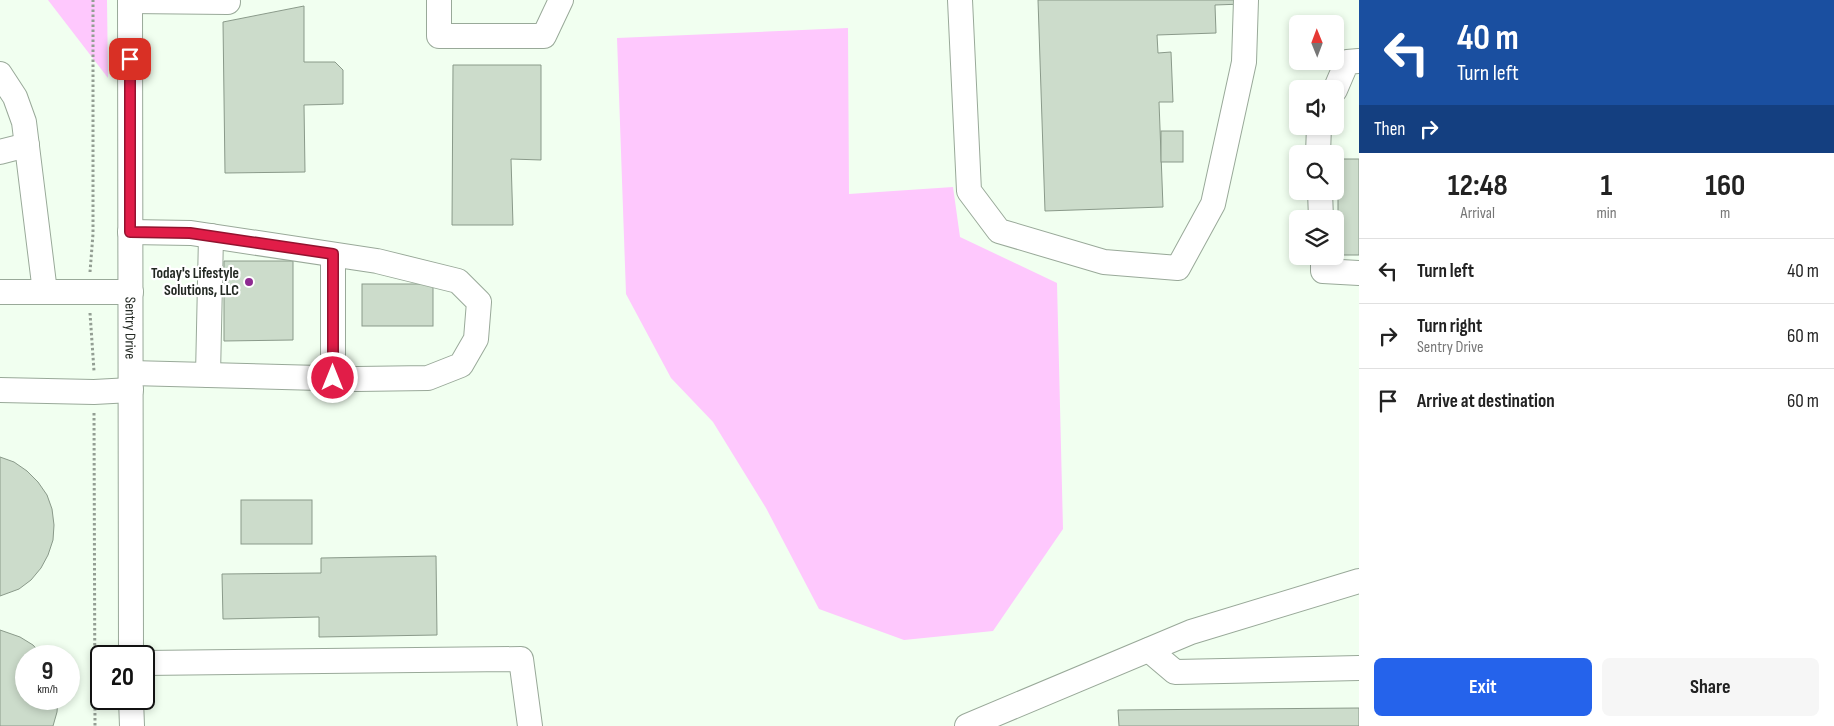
<!DOCTYPE html>
<html lang="en">
<head>
<meta charset="utf-8">
<style>
  body { margin:0; font-family:"Sofia Sans Condensed",sans-serif; background:#f6f6f6; color:#222; height:100vh; display:flex; flex-direction:column; font-size:19px; white-space:nowrap }
  * { box-sizing:border-box; margin:0 }
  p { font-size:16px; color:#767676 }
  .icon { flex:none; width:28px; height:28px; fill:none; stroke:currentColor; stroke-width:2; stroke-linecap:round; stroke-linejoin:round }
  .map { position:relative; flex:1; overflow:hidden }
  .side { display:flex; flex-direction:column; background:#fff; width:475px }
  .side>* { flex:none }
  .hud { background:#1a4fa0; color:#fff; overflow:hidden }
  .needle { width:32px; rotate:359deg }
  .controls { position:absolute; left:1289px; top:15px; display:grid; gap:10px }
  .controls a { display:grid; place-items:center; width:55px; height:55px; border-radius:8px; background:#fff; box-shadow:0 2px 8px #0003; font-size:25px }
  .speed { position:absolute; left:15px; top:645px; display:flex; gap:10px; font-size:25px; font-weight:700; text-align:center }
  .speed>* { display:grid; place-content:center; width:65px; height:65px; border-radius:50%; background:#fff; box-shadow:0 2px 8px #0003; line-height:1 }
  .speed small { font-size:12px; font-weight:400 }
  .speed .limit { border:2px solid #111; border-radius:8px; background:#fff; color:#111 }
  .pin { position:absolute; display:grid; place-items:center; width:42px; height:42px; color:#fff; margin:-21px; border-radius:10px; box-shadow:0 2px 8px #0006 }
  .me { position:absolute; width:55px; margin:-28px; rotate:0deg; stroke-linejoin:round; filter:drop-shadow(0 0 4px #0008) }
  .turn { display:flex; align-items:center; gap:18px; height:105px; padding:0 15px; font-size:22px }
  .turn .icon { width:65px; height:65px; stroke-width:2.5 }
  .turn b { display:block; font-size:35px; line-height:42px }
  .then { display:flex; align-items:center; height:48px; padding:0 15px; background:#0003; gap:10px; font-size:19px }
  .eta { display:flex; justify-content:space-evenly; align-items:center; height:85px; text-align:center }
  .eta b { font-size:30px; font-weight:700; line-height:35px }
  .button { display:flex; gap:10px; margin-top:auto; padding:10px 15px }
  .button a { flex:1; height:58px; border-radius:8px; background:#2563eb; color:#fff; font-size:20px; font-weight:700; line-height:58px; text-align:center }
  .button a+a { background:#f6f6f6; color:#222 }
  ul { padding:0; list-style:none }
  li { display:flex; align-items:center; gap:15px; height:65px; padding:0 15px; border-top:1px solid #e0e0e0 }
  li div { flex:1 }
  li b { display:block; font-size:19px }
  li em { font-style:normal }
  main { display:flex; flex:1; min-height:0 }
  .map>svg:first-child { display:block }
</style>
</head>
<body>
<main>
<div class="map">
<svg width="1359" height="726" viewBox="0 0 1359 726">
  <rect width="100%" height="100%" fill="#f1fff0"/>
  <g fill="#fec8fd">
    <polygon points="48,0 107,0 108,78"/>
    <polygon points="848,28 849,194 953,187 960,237 1057,283 1063,529 993,631 904,640 819,609 766,508 713,422 671,378 626,294 617,38"/>
  </g>
  <g fill="#ccdccb" stroke="#8a9a8a">
    <polygon points="1038,0 1243,0 1243,4 1215,5 1216,33 1157,35 1158,53 1171,52 1173,102 1159,102 1163,207 1045,211"/>
    <polygon points="304,6 304,62 335,62 343,70 343,104 304,105 305,172 225,173 223,22"/>
    <polygon points="453,65 541,65 541,160 511,159 513,225 452,225"/>
    <rect x="1161" y="131" width="22" height="31"/>
    <rect x="1338" y="159" width="21" height="96"/>
    <polygon points="224,261 293,261 293,340 224,341"/>
    <rect x="362" y="284" width="71" height="42"/>
    <polygon points="0,457 14,462 27,471 38,482 47,495 52,509 54,525 53,540 48,555 41,568 31,580 19,589 0,596"/>
    <rect x="241" y="500" width="71" height="44"/>
    <polygon points="436,556 437,635 319,637 319,617 223,619 222,574 321,573 321,558"/>
    <polygon points="0,630 20,637 33,645 43,656 26,656 26,699 58,699 57,712 53,726 0,726"/>
    <polygon points="1359,708 1359,726 1119,726 1118,710"/>
  </g>
  <g fill="none" stroke-linecap="round" stroke-linejoin="round">
    <g stroke="#99a999" stroke-width="26">
      <g id="minor">
        <path id="s1" d="M130 0 131 656"/>
        <polyline points="439,0 439,36 544,36 561,0"/>
        <polyline points="960,0 969,191 999,231 1104,262 1178,268 1213,204 1244,62 1246,0"/>
        <polyline points="130,1 228,2"/>
        <polyline points="0,74 15,97 24,122 45,292"/>
        <polyline points="1335,90 1347,62 1359,61"/>
        <polyline points="0,152 27,145"/>
        <polyline points="1318,154 1319,126"/>
        <polyline points="1320,191 1321,219"/>
        <polyline points="130,232 191,233 377,261 458,281 479,302 476,339 461,365 428,378 357,379 131,373"/>
        <polyline points="333,255 333,379"/>
        <polyline points="1323,256 1323,271 1359,273"/>
        <polyline points="0,292 131,292"/>
        <polyline points="208,375 211,236"/>
        <polyline points="0,390 94,392 131,390"/>
        <polyline points="1149,650 1175,672 1359,668"/>
        <polyline points="144,663 521,659 530,726"/>
        <polyline points="131,699 132,726"/>
        <polyline points="967,726 1191,632 1359,581"/>
      </g>
    </g>
    <g stroke="#939e93" stroke-width="3" stroke-dasharray="2.5 2.5" stroke-linecap="butt">
      <polyline points="90,272 93,234 93,0"/>
      <polyline points="90,313 94,371"/>
      <polyline points="94,413 95,726"/>
    </g>
    <use href="#minor" stroke="#fff" stroke-width="24"/>
  </g>
  <g fill="none" stroke-linecap="round" stroke-linejoin="round">
    <g stroke="#92132f" stroke-width="12">
      <polyline id="route" points="130,59 130,232 190,233 333,254 333,378"/>
    </g>
    <use href="#route" stroke="#e11d48" stroke-width="9"/>
  </g>
  <circle fill="#8e2a91" stroke="#fff" stroke-width="2" cx="249" cy="282" r="5"/>
  <g text-anchor="middle" stroke-width="4.5" stroke-linejoin="round" paint-order="stroke">
    <g font-size="15" font-weight="bold" fill="#222822" stroke="#fff" text-anchor="end">
      <text x="239" y="278">Today's Lifestyle<tspan x="239" dy="17">Solutions, LLC</tspan></text>
    </g>
    <g font-size="15" fill="#222822" stroke="#fff">
      <text dy="5" stroke="none"><textPath href="#s1" startOffset="328">Sentry Drive</textPath></text>
    </g>
  </g>
</svg>
<div class="controls">
<a><svg class="needle" viewBox="-14 -14 28 28"><path d="M0-13l5 13h-10z" fill="#e53935"/><path d="M0 13l5-13h-10z" fill="#767676"/></svg></a>
<a><svg class="icon" aria-label="sound" viewBox="0 0 24 24"><path d="M4 9h4l5-4v14l-5-4H4zM17 9q2 3 0 6"/></svg></a>
<a><svg class="icon" aria-label="search" viewBox="0 0 24 24"><circle cx="10" cy="10" r="6"/><path d="M15 15l6 6"/></svg></a>
<a><svg class="icon" aria-label="layers" viewBox="0 0 24 24"><path d="M12 4l9 5-9 5-9-5zM3 14l9 5 9-5"/></svg></a>
</div>
<div class="speed"><div>9<small>km/h</small></div><div class="limit">20</div></div>
<div class="pin" style="left:130px;top:59px;background:#d93025"><svg class="icon" aria-label="arrive" viewBox="0 0 24 24"><path d="M6 21V4h12l-3 4 3 4H6"/></svg></div>
<svg class="me" style="left:333px;top:378px" viewBox="-20 -20 40 40"><circle r="17" fill="#e11d48" stroke="#fff" stroke-width="3"/><path d="M0-11L8 9 0 5-8 9z" fill="#fff"/></svg>
</div>
<section class="side">
<div class="hud">
<div class="turn"><svg class="icon" aria-label="left" viewBox="0 0 24 24"><path d="M17 20v-9H6M10 6l-5 5 5 5"/></svg><div><b>40 m</b>Turn left</div></div>
<div class="then">Then<svg class="icon" aria-label="right" viewBox="0 0 24 24"><path d="M7 20v-9h11M14 6l5 5-5 5"/></svg></div>
</div>
<div class="eta">
<div><b>12:48</b><p>Arrival</p></div>
<div><b>1</b><p>min</p></div>
<div><b>160</b><p>m</p></div>
</div>
<ul>
<li><svg class="icon" aria-label="left" viewBox="0 0 24 24"><path d="M17 20v-9H6M10 6l-5 5 5 5"/></svg><div><b>Turn left</b></div><em>40 m</em></li>
<li><svg class="icon" aria-label="right" viewBox="0 0 24 24"><path d="M7 20v-9h11M14 6l5 5-5 5"/></svg><div><b>Turn right</b><p>Sentry Drive</p></div><em>60 m</em></li>
<li><svg class="icon" aria-label="arrive" viewBox="0 0 24 24"><path d="M6 21V4h12l-3 4 3 4H6"/></svg><div><b>Arrive at destination</b></div><em>60 m</em></li>
</ul>
<div class="button"><a>Exit</a><a>Share</a></div>
</section>
</main>
</body>
</html>
